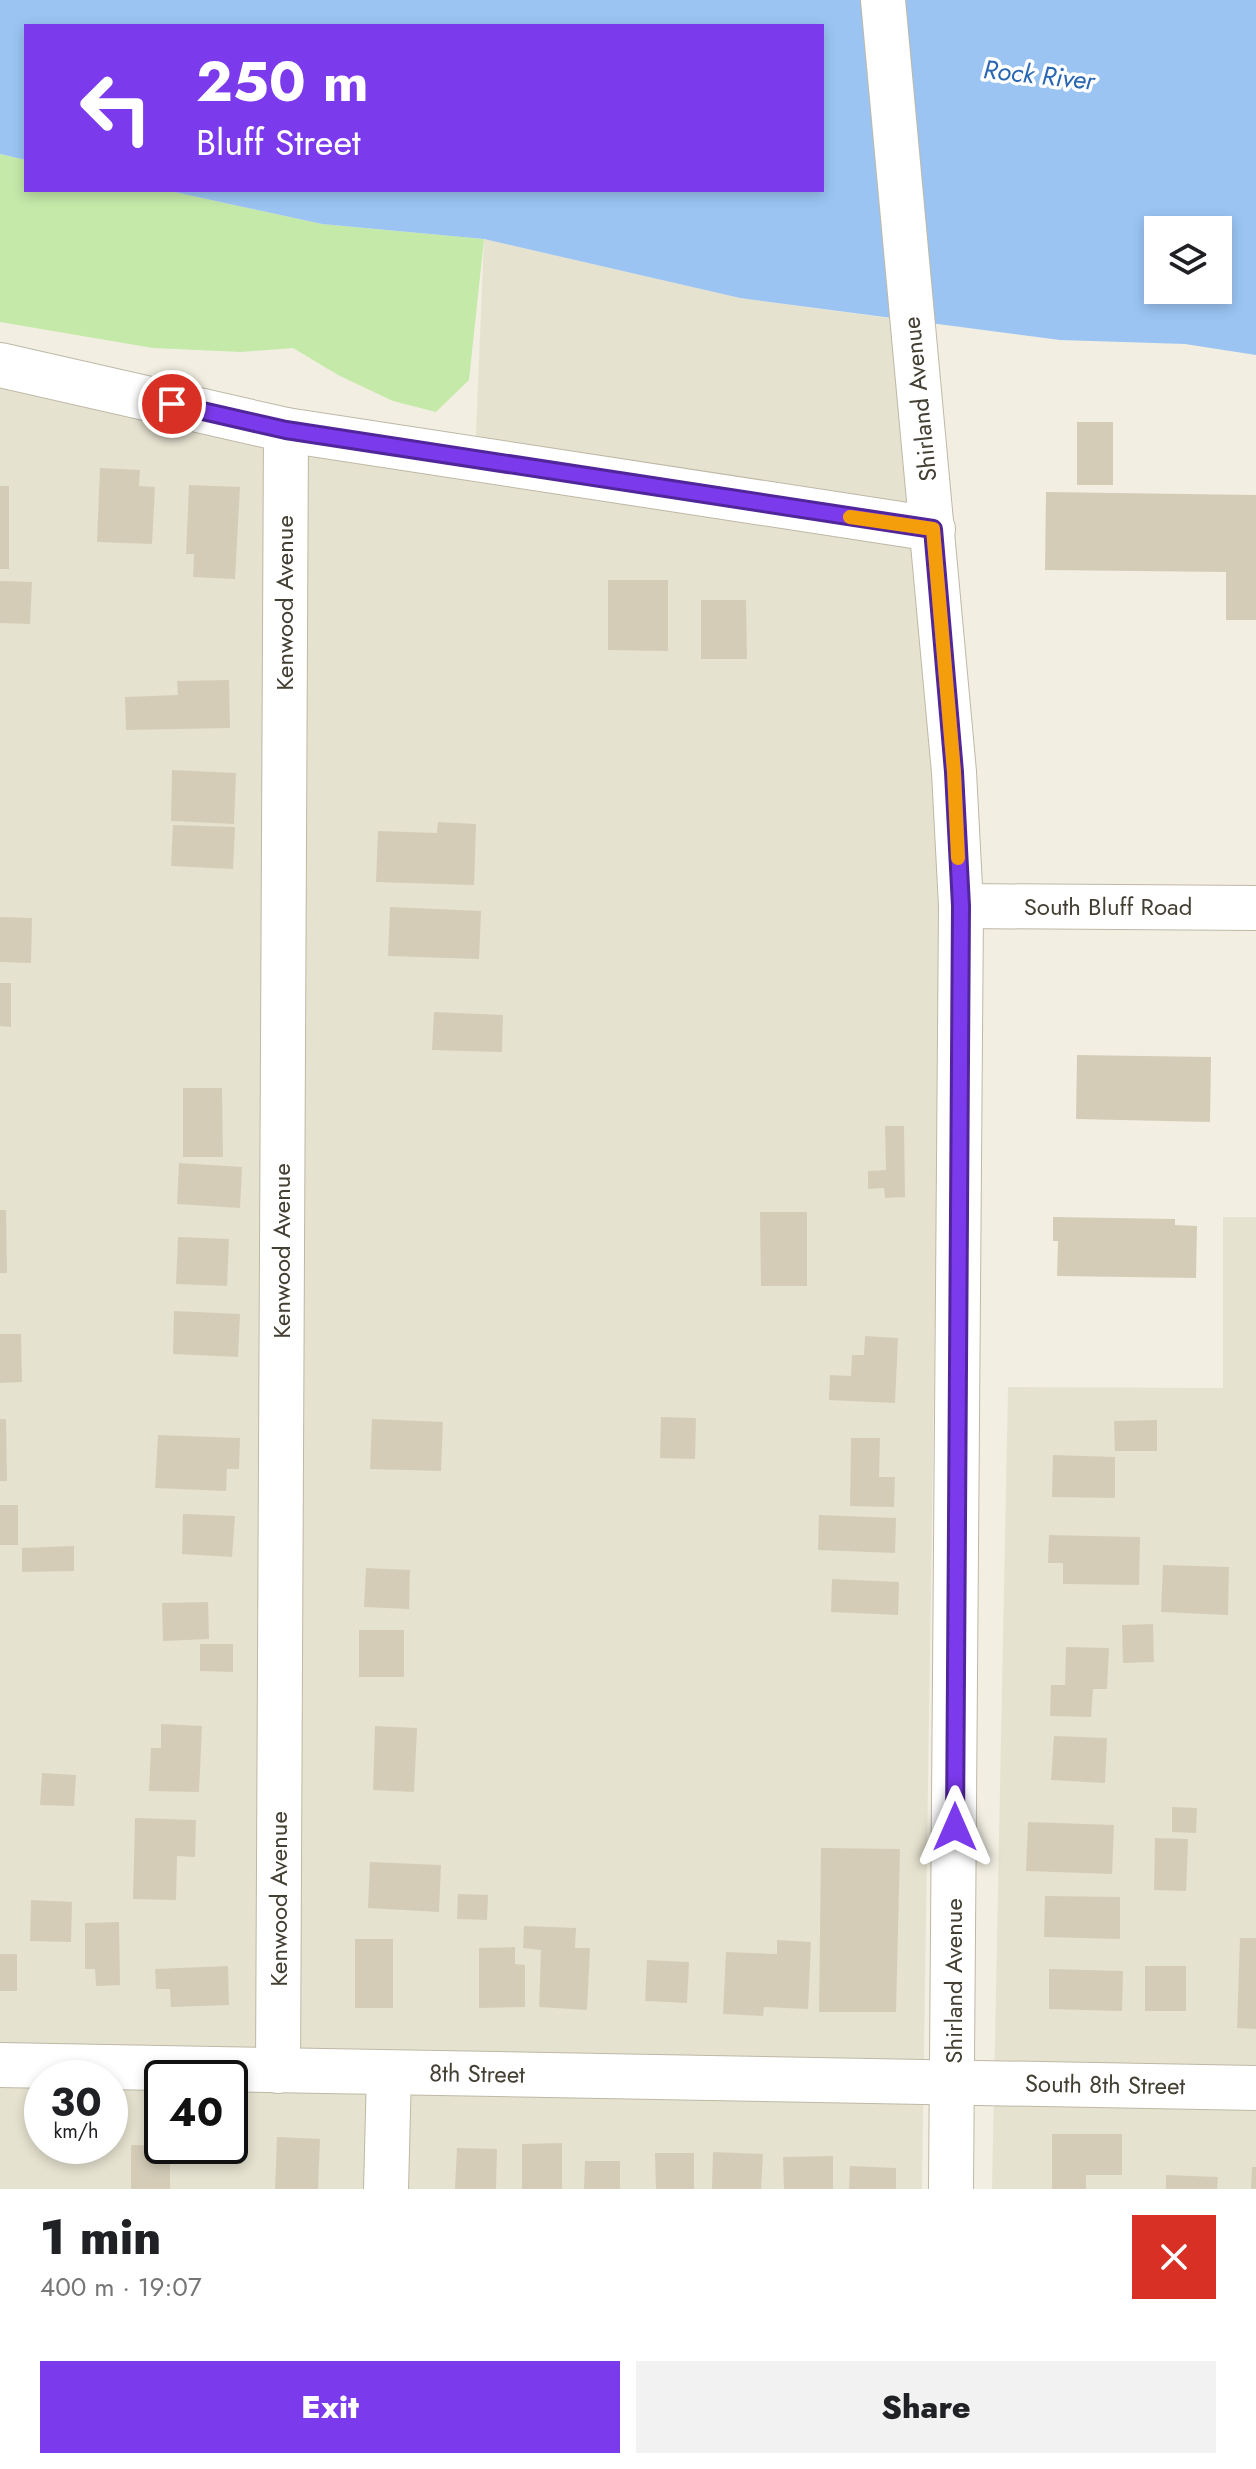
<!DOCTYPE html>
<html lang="en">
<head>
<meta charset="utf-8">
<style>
  body { margin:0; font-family:Jost,sans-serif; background:#f2f2f2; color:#202124; height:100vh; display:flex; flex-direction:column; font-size:30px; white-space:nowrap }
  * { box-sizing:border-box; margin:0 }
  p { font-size:26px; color:#757577 }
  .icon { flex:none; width:44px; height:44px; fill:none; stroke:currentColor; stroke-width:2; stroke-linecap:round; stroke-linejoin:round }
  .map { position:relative; height:2189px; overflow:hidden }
  .side { display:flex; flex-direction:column; background:#fff; flex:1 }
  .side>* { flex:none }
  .hud { position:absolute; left:24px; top:24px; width:800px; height:168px; border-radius:0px; box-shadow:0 4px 12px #0003; background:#7c3aed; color:#fff; overflow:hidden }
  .fabs { position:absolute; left:1144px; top:216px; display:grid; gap:16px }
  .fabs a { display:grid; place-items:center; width:88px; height:88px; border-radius:0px; background:#fff; box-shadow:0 4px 12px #0003; font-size:40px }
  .speed { position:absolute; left:24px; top:2060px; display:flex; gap:16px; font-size:40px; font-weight:700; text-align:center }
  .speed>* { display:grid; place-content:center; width:104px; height:104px; border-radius:50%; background:#fff; box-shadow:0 4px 12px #0003; line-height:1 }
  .speed small { font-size:20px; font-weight:400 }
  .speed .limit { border:4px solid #111; border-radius:12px; background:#fff; color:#111 }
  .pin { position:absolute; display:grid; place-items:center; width:68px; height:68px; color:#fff; margin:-34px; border:4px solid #fff; border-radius:50%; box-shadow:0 2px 8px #0007 }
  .me { position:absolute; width:88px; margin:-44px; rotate:0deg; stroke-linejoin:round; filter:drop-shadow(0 0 6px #0008) }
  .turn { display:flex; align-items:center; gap:28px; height:168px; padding:0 40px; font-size:36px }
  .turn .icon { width:104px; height:104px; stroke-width:2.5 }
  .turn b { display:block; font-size:56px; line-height:68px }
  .round { display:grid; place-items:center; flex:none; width:84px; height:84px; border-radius:0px; background:#f2f2f2 }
  .overview { display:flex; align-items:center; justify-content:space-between; height:136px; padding:0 40px }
  h1 { font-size:48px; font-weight:800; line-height:60px }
  .primary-button { display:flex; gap:16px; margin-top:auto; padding:16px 40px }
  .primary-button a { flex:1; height:92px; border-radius:0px; background:#7c3aed; color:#fff; font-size:32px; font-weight:800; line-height:92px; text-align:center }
  .primary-button a+a { background:#f2f2f2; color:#202124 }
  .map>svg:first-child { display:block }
</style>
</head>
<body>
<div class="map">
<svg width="1256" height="2189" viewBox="0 0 1256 2189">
  <rect width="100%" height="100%" fill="#f2efe2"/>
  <g fill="#e6e2d0" fill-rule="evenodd">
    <path d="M484 239 740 298 902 320 927 596 941 912 922 2189H0V386L474 482ZM42 2078H110V2146H42ZM162 2078H230V2146H162Z"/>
    <polygon points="1223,1217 1256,1217 1256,2189 992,2189 1008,1387 1223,1388"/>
  </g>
  <polygon fill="#c4e9a9" points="0,154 26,160 26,190 165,190 322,224 484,239 469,380 436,412 393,401 338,375 293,348 241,352 153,348 0,322"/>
  <path fill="#9bc4f3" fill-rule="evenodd" d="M0 0H1256V355L1185 344 1060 340 740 298 484 239 322 224 165 190H822V26H26V160L0 154ZM1158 230H1218V290H1158Z"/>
  <g fill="#d4ccb7">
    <rect x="1077" y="422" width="36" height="63"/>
    <polygon points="100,468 140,470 139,486 155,487 152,544 97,542"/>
    <polygon points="189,485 240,487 235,579 193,577 194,554 186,554"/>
    <rect x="0" y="486" width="9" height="83"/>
    <polygon points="1046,492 1256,495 1256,620 1226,620 1226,572 1045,570"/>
    <polygon points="608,580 668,580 668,651 608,650"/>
    <polygon points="0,581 32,582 30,624 0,623"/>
    <polygon points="701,600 746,600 747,659 701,659"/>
    <polygon points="229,680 230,728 126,730 125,697 178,695 177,681"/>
    <polygon points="172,770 236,773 234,824 171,821"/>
    <polygon points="438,822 476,824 474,885 376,882 378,831 437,833"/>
    <polygon points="173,825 235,827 233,869 171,866"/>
    <polygon points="390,907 481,911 479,959 388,956"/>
    <polygon points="0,917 32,918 31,963 0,962"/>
    <polygon points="0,983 11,983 11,1027 0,1026"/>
    <polygon points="434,1012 503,1015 502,1052 432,1050"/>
    <polygon points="1077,1055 1211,1057 1210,1122 1076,1119"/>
    <polygon points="183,1088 222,1088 223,1157 183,1157"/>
    <polygon points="885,1126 904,1126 905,1197 885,1198 884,1188 868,1189 868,1171 886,1170"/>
    <polygon points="179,1163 242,1167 240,1208 177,1204"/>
    <polygon points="0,1210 6,1210 7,1273 0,1273"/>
    <polygon points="760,1212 807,1212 807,1286 761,1286"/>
    <polygon points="1053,1217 1175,1219 1175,1225 1197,1226 1196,1278 1057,1276 1058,1241 1053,1241"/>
    <polygon points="178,1237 229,1239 227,1286 176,1284"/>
    <polygon points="174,1311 240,1314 238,1357 173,1354"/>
    <polygon points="0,1334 21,1334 22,1382 0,1383"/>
    <polygon points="865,1336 898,1338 895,1403 829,1400 830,1375 851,1376 852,1355 864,1355"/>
    <polygon points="661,1417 696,1418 695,1459 660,1458"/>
    <polygon points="0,1419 6,1419 7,1481 0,1481"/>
    <polygon points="372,1419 443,1422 441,1471 370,1469"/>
    <polygon points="1157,1420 1157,1451 1115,1451 1114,1421"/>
    <polygon points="158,1435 240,1438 239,1469 227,1469 226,1491 155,1488"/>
    <polygon points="851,1438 880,1438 879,1477 895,1477 894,1507 850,1506"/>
    <polygon points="1053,1455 1115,1457 1115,1498 1052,1497"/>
    <rect x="0" y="1505" width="18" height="40"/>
    <polygon points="183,1514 235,1516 232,1557 182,1554"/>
    <polygon points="819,1515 896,1518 895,1553 818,1550"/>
    <polygon points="1049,1535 1140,1537 1139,1585 1063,1584 1063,1563 1048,1563"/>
    <polygon points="74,1546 74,1571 22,1572 22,1548"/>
    <polygon points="1163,1565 1229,1567 1228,1615 1161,1612"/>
    <polygon points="366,1568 410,1570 409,1609 364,1607"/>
    <polygon points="832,1579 899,1582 898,1615 831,1612"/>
    <polygon points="208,1602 209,1639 163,1641 162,1603"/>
    <polygon points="1153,1624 1154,1662 1123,1663 1122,1625"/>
    <rect x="359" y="1630" width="45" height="47"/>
    <polygon points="200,1644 233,1644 233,1672 200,1671"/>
    <polygon points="1066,1647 1109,1648 1107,1689 1093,1689 1091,1717 1050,1716 1051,1685 1065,1685"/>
    <polygon points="161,1724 202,1726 199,1792 149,1791 151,1748 161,1748"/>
    <polygon points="375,1726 417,1728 414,1792 373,1790"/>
    <polygon points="1054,1736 1107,1738 1105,1783 1051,1780"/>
    <polygon points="42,1773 76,1775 74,1806 40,1805"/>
    <polygon points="1172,1807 1197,1808 1196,1833 1172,1832"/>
    <polygon points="135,1818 196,1820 195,1857 177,1856 176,1900 133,1899"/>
    <polygon points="1028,1822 1114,1825 1112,1874 1026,1871"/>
    <polygon points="1155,1838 1188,1839 1186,1891 1154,1890"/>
    <polygon points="821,1848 900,1849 896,2012 819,2012"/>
    <polygon points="370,1862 441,1865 439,1912 368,1908"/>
    <polygon points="458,1894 488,1895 487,1920 457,1919"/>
    <polygon points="1045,1896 1120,1897 1120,1939 1044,1937"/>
    <polygon points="31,1900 72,1902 71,1942 30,1941"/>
    <polygon points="119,1922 120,1985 96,1986 95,1969 85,1969 85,1923"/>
    <polygon points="524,1926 576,1928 575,1948 590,1948 587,2010 539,2007 541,1950 523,1948"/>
    <polygon points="1240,1938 1256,1938 1256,2029 1237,2028"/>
    <rect x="355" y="1939" width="38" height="69"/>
    <polygon points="777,1940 811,1942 808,2009 764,2007 763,2016 723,2014 726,1952 777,1954"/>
    <polygon points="515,1947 515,1964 525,1965 525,2007 479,2008 479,1948"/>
    <rect x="0" y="1954" width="17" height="37"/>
    <polygon points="647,1960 689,1962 687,2003 645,2001"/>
    <polygon points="228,1966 229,2005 171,2007 170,1989 156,1989 155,1969"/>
    <rect x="1145" y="1966" width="41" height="45"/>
    <polygon points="1049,1969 1123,1971 1122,2011 1049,2009"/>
    <polygon points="1052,2134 1122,2134 1122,2175 1086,2175 1086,2189 1052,2189"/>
    <polygon points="277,2137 320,2139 318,2189 275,2189"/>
    <polygon points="562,2143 562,2189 522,2189 522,2144"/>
    <polygon points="131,2145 170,2146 170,2189 131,2189"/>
    <polygon points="457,2148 497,2149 496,2189 455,2189"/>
    <polygon points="713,2152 763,2154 761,2189 712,2189"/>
    <polygon points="655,2153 694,2153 694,2189 656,2189"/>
    <polygon points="833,2156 833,2189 784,2189 783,2157"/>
    <polygon points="585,2161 620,2161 620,2189 584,2189"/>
    <polygon points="850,2166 896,2168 896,2189 849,2189"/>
    <polygon points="1252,2167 1256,2167 1256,2189 1251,2189"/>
    <polygon points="1166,2175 1218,2177 1217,2189 1166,2189"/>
  </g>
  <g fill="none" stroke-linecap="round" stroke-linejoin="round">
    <g stroke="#beb8a5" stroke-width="46">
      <g id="minor">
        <polyline points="883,0 954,772 961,906 951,2189"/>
        <polyline points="0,365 286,430 933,529"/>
        <polyline points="961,906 1256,908"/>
        <polyline points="0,2065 1256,2088"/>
        <polyline points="278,2071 286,430"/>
        <polyline points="386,2189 389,2073"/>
      </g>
    </g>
    <use href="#minor" stroke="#fff" stroke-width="44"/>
  </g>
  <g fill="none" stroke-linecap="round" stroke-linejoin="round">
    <g stroke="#51269a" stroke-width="20">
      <polyline id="route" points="172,404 286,430 933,529 954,772 961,906 955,1827"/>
    </g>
    <use href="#route" stroke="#7c3aed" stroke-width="14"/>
    <polyline stroke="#f59e0b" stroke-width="14" points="850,517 933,529 954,772 958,858"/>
  </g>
  <g text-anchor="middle" stroke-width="7" stroke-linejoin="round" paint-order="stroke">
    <g font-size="24" fill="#443f33" stroke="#fff">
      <text transform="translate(920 399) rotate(-96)" y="8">Shirland Avenue</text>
      <text transform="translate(285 603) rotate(-90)" y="8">Kenwood Avenue</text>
      <text x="1108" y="915">South Bluff Road</text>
      <text transform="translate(282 1251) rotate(-90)" y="8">Kenwood Avenue</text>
      <text transform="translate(279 1899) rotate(-90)" y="8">Kenwood Avenue</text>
      <text transform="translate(954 1981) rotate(-90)" y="8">Shirland Avenue</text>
      <text transform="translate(477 2074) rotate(1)" y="8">8th Street</text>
      <text transform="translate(1105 2085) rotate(1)" y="8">South 8th Street</text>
    </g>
    <g font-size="26" font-style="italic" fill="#2967b3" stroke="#fff">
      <text transform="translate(1039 75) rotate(6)" y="9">Rock River</text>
    </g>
  </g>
</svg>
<div class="fabs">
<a><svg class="icon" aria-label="layers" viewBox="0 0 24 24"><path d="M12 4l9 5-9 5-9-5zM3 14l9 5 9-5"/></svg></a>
</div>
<div class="speed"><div>30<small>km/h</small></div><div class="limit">40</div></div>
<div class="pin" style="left:172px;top:404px;background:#d93025"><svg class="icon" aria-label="arrive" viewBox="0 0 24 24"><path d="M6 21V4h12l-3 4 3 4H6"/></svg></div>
<svg class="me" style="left:955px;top:1827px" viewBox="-20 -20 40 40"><path d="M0-17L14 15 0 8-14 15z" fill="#7c3aed" stroke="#fff" stroke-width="4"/></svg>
<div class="hud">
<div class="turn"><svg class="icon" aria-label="left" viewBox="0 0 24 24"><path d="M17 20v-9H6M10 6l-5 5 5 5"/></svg><div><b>250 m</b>Bluff Street</div></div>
</div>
</div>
<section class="side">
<div class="overview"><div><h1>1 min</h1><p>400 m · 19:07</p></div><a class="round" style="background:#d93025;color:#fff"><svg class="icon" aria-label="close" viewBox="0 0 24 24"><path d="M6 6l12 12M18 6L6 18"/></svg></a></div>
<div class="primary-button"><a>Exit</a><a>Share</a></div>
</section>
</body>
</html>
